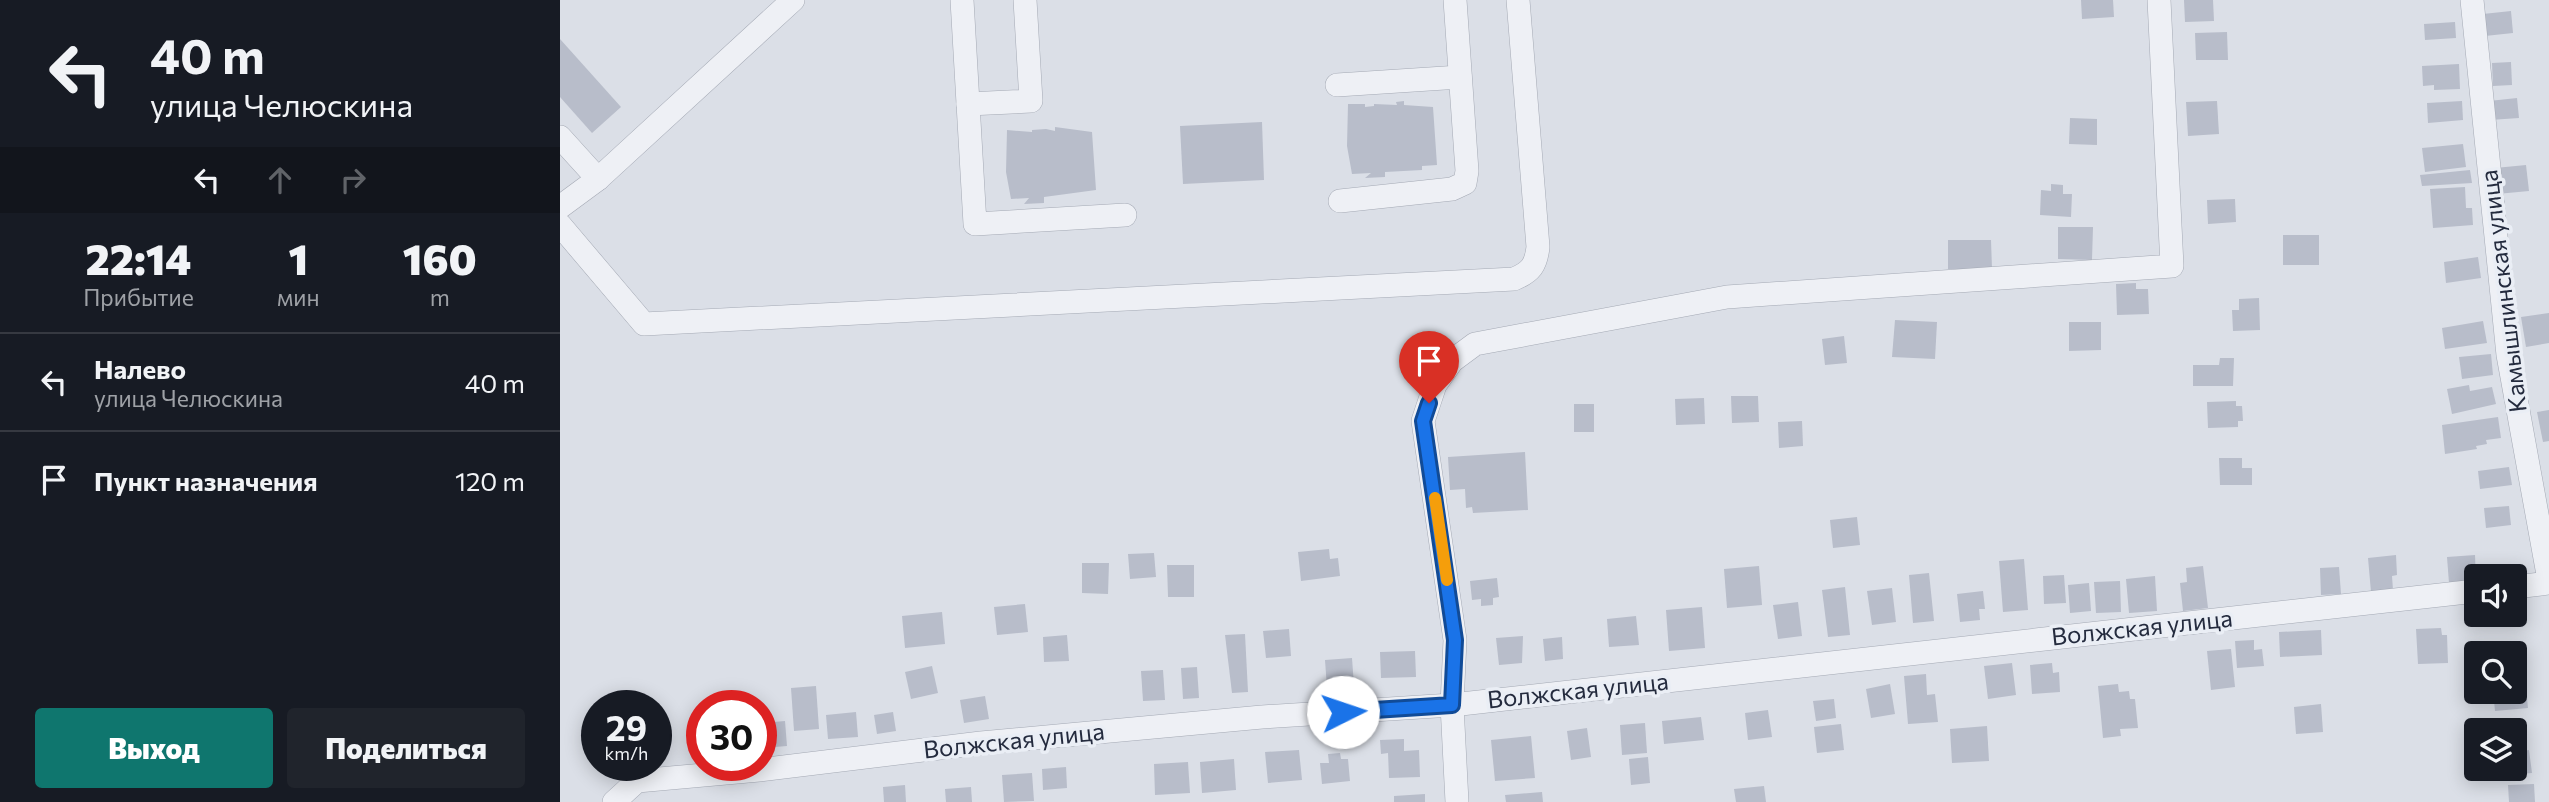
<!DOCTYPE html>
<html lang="ru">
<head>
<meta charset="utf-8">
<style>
  body { margin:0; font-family:Commissioner,sans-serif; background:#20242c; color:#f1f3f6; height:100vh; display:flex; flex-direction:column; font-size:26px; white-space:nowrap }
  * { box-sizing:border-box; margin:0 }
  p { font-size:23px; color:#9ea1a6 }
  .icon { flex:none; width:38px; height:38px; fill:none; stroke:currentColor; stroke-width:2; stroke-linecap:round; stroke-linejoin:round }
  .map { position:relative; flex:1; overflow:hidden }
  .details { display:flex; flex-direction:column; background:#171b24; width:560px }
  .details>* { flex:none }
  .top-card { background:#171b24; color:#f1f3f6; overflow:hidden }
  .controls { position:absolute; left:1904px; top:564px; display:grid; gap:14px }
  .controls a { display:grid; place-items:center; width:63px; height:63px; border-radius:7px; background:#171b24; box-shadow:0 4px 18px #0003; font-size:35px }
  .speed { position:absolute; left:21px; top:690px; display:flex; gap:14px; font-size:35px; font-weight:700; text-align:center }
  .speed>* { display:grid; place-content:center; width:91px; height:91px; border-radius:50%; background:#171b24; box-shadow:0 4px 18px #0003; line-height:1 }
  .speed small { font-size:18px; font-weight:400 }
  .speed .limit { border:10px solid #d22; background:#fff; color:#111 }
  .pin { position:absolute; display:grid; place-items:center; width:60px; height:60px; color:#fff; margin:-72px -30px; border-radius:50% 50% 50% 0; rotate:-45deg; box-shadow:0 0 7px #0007 }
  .pin .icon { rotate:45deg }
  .me { position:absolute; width:77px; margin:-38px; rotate:86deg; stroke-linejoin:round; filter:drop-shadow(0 0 5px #0008) }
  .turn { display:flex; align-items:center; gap:24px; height:147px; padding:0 35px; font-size:32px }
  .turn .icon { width:91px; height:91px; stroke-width:2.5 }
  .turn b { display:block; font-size:49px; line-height:60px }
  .lanes { display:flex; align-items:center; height:66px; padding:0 35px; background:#0003; justify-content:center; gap:35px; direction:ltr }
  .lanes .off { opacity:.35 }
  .eta { display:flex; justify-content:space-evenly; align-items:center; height:119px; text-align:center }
  .eta b { font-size:42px; font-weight:800; line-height:49px }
  .button { display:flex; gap:14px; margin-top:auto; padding:14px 35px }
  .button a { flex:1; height:80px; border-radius:7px; background:#0f766e; color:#fff; font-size:28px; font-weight:800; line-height:80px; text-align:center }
  .button a+a { background:#20242c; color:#f1f3f6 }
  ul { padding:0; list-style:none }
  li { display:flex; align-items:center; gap:21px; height:98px; padding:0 35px; border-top:2px solid #363941 }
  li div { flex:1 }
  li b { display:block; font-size:26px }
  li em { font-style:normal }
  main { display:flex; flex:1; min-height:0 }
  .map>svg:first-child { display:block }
</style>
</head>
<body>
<main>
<section class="details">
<div class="top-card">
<div class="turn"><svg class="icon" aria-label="left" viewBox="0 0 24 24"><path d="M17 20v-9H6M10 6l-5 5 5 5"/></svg><div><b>40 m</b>улица Челюскина</div></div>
<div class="lanes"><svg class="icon" aria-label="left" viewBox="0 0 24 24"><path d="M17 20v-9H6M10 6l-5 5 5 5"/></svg><svg class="icon off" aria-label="ahead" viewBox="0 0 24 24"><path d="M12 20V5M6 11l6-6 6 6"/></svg><svg class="icon off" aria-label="right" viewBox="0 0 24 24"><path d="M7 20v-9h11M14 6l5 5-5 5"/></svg></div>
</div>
<div class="eta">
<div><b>22:14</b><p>Прибытие</p></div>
<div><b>1</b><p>мин</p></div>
<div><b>160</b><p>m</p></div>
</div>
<ul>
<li><svg class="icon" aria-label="left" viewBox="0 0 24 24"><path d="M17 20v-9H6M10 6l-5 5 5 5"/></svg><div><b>Налево</b><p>улица Челюскина</p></div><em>40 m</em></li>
<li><svg class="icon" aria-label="arrive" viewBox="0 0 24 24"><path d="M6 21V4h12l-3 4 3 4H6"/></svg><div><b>Пункт назначения</b></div><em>120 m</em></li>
</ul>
<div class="button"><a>Выход</a><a>Поделиться</a></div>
</section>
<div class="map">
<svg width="1989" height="802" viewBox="0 0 1989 802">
  <rect width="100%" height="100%" fill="#dbdfe7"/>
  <g fill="#b8bdca">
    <polygon points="1521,0 1553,0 1554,17 1522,19"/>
    <polygon points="1624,0 1653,0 1654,21 1625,22"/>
    <polygon points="1951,11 1953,33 1925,36 1923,14"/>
    <polygon points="1895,22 1896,38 1865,40 1864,24"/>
    <polygon points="1667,32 1668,60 1636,60 1635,33"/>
    <polygon points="0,39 61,107 32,133 0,97"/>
    <polygon points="1951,62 1952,85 1933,86 1932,63"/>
    <polygon points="1899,64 1900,89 1874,90 1874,85 1863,86 1862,66"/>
    <polygon points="1957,98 1959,118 1930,120 1929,101"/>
    <polygon points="844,101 844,105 873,107 877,165 862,166 862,170 825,172 825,177 805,178 811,173 792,174 787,146 788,104 805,104 805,107 814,106 814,104 837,105 836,102"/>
    <polygon points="1657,101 1659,134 1628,136 1626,102"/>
    <polygon points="1902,101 1903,120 1868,123 1867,103"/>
    <polygon points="1510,118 1537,119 1537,145 1509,144"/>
    <polygon points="702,122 704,180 623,184 620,126"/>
    <polygon points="495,127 532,132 536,190 484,197 484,203 464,204 469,198 451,199 446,172 447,130 472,132 472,130 486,129 495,131"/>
    <polygon points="1903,144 1906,167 1865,172 1862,148"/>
    <polygon points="1966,165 1969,191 1937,194 1935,168"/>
    <polygon points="1910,170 1912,183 1862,186 1860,175"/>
    <polygon points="1491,184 1503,185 1503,194 1512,194 1511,217 1480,215 1481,190 1491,191"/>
    <polygon points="1905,187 1906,208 1912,208 1913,225 1873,228 1870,189"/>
    <polygon points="1675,199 1676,222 1648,224 1647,200"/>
    <polygon points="1498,227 1533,227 1532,260 1498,259"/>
    <rect x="1723" y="235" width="36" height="30"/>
    <polygon points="1388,240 1431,240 1432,269 1388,269"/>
    <polygon points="1918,257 1921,278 1886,283 1884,262"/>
    <polygon points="1576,283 1576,289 1588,289 1589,314 1557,315 1556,284"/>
    <polygon points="1699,298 1700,330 1673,331 1672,310 1679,310 1679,299"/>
    <polygon points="1989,313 1989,343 1966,347 1961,317"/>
    <polygon points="1335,320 1377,322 1375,359 1332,357"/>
    <polygon points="1923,321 1927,343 1885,349 1882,328"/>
    <polygon points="1509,322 1541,322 1541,350 1509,351"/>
    <polygon points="1284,336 1287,363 1265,365 1262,339"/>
    <polygon points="1931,354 1933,375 1902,379 1899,357"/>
    <polygon points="1660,358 1674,358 1673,386 1633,386 1633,365 1659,365"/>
    <polygon points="1909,385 1910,391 1932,387 1936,404 1892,414 1887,389"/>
    <polygon points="1171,396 1198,396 1199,422 1172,423"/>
    <polygon points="1144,398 1145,424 1116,425 1115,399"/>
    <polygon points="1676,401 1676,406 1682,406 1683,421 1678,421 1678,427 1648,428 1647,402"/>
    <rect x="1014" y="404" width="20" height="28"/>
    <polygon points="1989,410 1989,441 1983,442 1977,412"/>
    <polygon points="1938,417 1941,438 1926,440 1927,444 1916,446 1917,449 1885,454 1882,425"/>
    <polygon points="1242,421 1243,446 1219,448 1218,422"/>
    <polygon points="965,452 968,510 913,513 912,507 906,508 905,489 890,490 888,457"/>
    <polygon points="1659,458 1682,458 1682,468 1692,468 1692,485 1660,485"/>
    <polygon points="1949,467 1952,485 1920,489 1918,471"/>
    <polygon points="1949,506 1951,525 1926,528 1924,508"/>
    <polygon points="1297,517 1300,545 1273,548 1270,520"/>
    <polygon points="769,549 770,559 778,558 780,576 741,581 738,552"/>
    <polygon points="594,553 596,577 570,579 568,554"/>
    <polygon points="1836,555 1837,575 1832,576 1833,590 1811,592 1808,558"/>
    <polygon points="1915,555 1916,580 1889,583 1887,557"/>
    <polygon points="1464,559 1468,610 1443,612 1439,561"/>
    <polygon points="522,563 549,563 548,594 522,593"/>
    <polygon points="607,565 634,565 634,597 608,597"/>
    <polygon points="1199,566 1202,605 1167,608 1164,569"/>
    <polygon points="1643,566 1648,608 1623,611 1620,583 1627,582 1626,568"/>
    <polygon points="1779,567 1781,594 1761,595 1760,568"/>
    <polygon points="1369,573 1374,621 1353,623 1349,575"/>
    <polygon points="1504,575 1506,603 1484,604 1483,576"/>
    <polygon points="1595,576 1597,611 1569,613 1566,579"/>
    <polygon points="937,578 939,597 933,598 933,605 921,606 921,599 912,600 910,581"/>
    <polygon points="1560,581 1561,612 1536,613 1534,582"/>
    <polygon points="1529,583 1531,611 1510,613 1508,585"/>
    <polygon points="1285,587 1290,635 1268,637 1262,590"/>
    <polygon points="1332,588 1336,622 1312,625 1307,591"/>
    <polygon points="1423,591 1425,609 1419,609 1420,620 1400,622 1397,594"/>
    <polygon points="1238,602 1242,636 1218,639 1213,605"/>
    <polygon points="465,604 468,632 437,635 434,607"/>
    <polygon points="1142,607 1145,648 1109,651 1106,610"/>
    <polygon points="382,612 385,644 345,648 342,616"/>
    <polygon points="1076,616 1079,645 1049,647 1047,619"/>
    <polygon points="1881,628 1882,635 1887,635 1888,663 1858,664 1856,629"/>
    <polygon points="729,629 731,656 706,658 703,631"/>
    <polygon points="1761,630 1762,655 1720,657 1719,632"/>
    <polygon points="685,634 688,692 672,693 665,635"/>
    <polygon points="507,635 509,661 484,662 483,637"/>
    <polygon points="963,636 962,663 939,665 936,638"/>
    <polygon points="1002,637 1003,659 985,661 983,639"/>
    <polygon points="1694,640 1694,650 1702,649 1704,666 1677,668 1675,641"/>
    <polygon points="1671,649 1675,687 1651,690 1647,651"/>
    <polygon points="855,651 856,677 821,678 820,652"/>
    <polygon points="792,658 794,686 767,688 765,660"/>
    <polygon points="1452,663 1456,695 1428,699 1424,666"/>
    <polygon points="1492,663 1493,673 1499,672 1500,692 1472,694 1470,665"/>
    <polygon points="372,666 378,693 351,699 345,672"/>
    <polygon points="637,667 639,698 623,699 621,668"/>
    <polygon points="603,670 605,700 583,701 581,671"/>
    <polygon points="1366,674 1367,695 1375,694 1378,722 1348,724 1344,676"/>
    <polygon points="1965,679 1968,708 1935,711 1933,691 1955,691 1955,680"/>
    <polygon points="1330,684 1335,714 1311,718 1306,689"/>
    <polygon points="1558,684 1559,692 1569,691 1570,699 1575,699 1578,728 1560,729 1561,736 1543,738 1538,686"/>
    <polygon points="256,686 259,729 234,731 231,688"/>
    <polygon points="425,696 429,719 404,723 400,700"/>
    <polygon points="1274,699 1276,718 1256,721 1253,701"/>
    <polygon points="1761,704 1763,732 1736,734 1734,707"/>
    <polygon points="1208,710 1212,737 1188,740 1185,713"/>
    <polygon points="296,712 298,737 268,739 266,715"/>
    <polygon points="333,712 336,731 317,734 314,715"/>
    <polygon points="1141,717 1144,740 1104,744 1102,721"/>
    <polygon points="225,721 227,746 201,748 201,723"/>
    <polygon points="133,723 142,723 142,754 134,754"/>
    <polygon points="1085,723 1087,753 1062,755 1060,725"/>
    <polygon points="1281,724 1284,750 1257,753 1254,727"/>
    <polygon points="1427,726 1429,761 1392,763 1390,729"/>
    <polygon points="1027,728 1031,757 1011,760 1007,731"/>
    <polygon points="971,736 975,778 935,781 931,740"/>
    <polygon points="844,739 844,751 859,750 860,777 829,778 828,753 821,754 820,740"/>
    <polygon points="739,750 742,780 708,783 705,752"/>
    <polygon points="1969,750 1972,773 1947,775 1947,768 1955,768 1955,752"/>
    <polygon points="780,753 781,759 788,759 790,781 762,784 760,763 769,763 768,754"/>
    <polygon points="1088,757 1090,783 1071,785 1069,759"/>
    <polygon points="674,759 676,790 642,793 640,762"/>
    <polygon points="628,762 630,793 595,795 594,764"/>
    <polygon points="506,767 507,788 483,790 482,769"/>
    <polygon points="472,773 474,801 444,802 442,775"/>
    <polygon points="1974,784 1975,802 1949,802 1948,785"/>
    <polygon points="345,785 346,802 324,802 323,787"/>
    <polygon points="1204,786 1206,802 1176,802 1174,789"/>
    <polygon points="411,787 412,802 386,802 385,789"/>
    <polygon points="982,792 983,802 946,802 945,795"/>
    <polygon points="865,794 865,802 834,802 834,796"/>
  </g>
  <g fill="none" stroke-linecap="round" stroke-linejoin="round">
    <g stroke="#a4a9b4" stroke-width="24">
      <g id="minor">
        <polyline points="402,0 415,224 565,215"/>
        <polyline points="1912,0 1948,355 1989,580"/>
        <polyline points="777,85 900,77"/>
        <polyline points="408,104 471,101 465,0"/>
        <polyline points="0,137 38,179"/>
        <polyline points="780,201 892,189 905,183 907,171 895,0"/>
        <polyline points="0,207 38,179 233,0"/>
        <path d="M0 225 84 324 954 279C971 272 976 265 978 247L958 0"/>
        <polyline points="1955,587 1989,583"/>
        <polyline points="54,802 77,781 199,770 421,743 702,717 892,705 1916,591"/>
        <polyline points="897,802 892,705 895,640 863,421 875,385 892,361 915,344 1167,297 1612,266 1599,0"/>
      </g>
    </g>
    <use href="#minor" stroke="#eef0f5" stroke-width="23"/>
  </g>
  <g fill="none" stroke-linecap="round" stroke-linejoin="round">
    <g stroke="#114b97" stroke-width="18">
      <polyline id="route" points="783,712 892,705 895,640 863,421 869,403"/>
    </g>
    <use href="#route" stroke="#1a73e8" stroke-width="12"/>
    <polyline stroke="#f59e0b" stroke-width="12" points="875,498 887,580"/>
  </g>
  <g text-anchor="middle" stroke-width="7" stroke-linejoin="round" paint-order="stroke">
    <g font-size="24" fill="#242b3e" stroke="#eaeef5">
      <text transform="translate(1944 291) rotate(-97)" y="8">Камышлинская улица</text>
      <text transform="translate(1582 628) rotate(-6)" y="8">Волжская улица</text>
      <text transform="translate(1018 691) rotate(-6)" y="8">Волжская улица</text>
      <text transform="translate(454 741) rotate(-6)" y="8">Волжская улица</text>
    </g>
  </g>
</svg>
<div class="controls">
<a><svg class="icon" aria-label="sound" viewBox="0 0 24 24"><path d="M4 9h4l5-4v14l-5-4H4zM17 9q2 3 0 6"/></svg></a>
<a><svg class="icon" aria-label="search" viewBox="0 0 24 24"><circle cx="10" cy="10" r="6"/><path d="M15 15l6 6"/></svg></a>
<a><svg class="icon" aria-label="layers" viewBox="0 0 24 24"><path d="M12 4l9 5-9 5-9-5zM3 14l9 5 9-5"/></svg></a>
</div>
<div class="speed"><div>29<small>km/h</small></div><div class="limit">30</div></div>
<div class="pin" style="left:869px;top:403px;background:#d93025"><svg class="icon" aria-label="arrive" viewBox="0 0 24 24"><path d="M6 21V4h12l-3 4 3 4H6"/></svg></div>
<svg class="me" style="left:783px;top:712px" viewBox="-20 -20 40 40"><circle r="19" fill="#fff"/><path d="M0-13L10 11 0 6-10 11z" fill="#1a73e8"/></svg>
</div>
</main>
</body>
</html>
